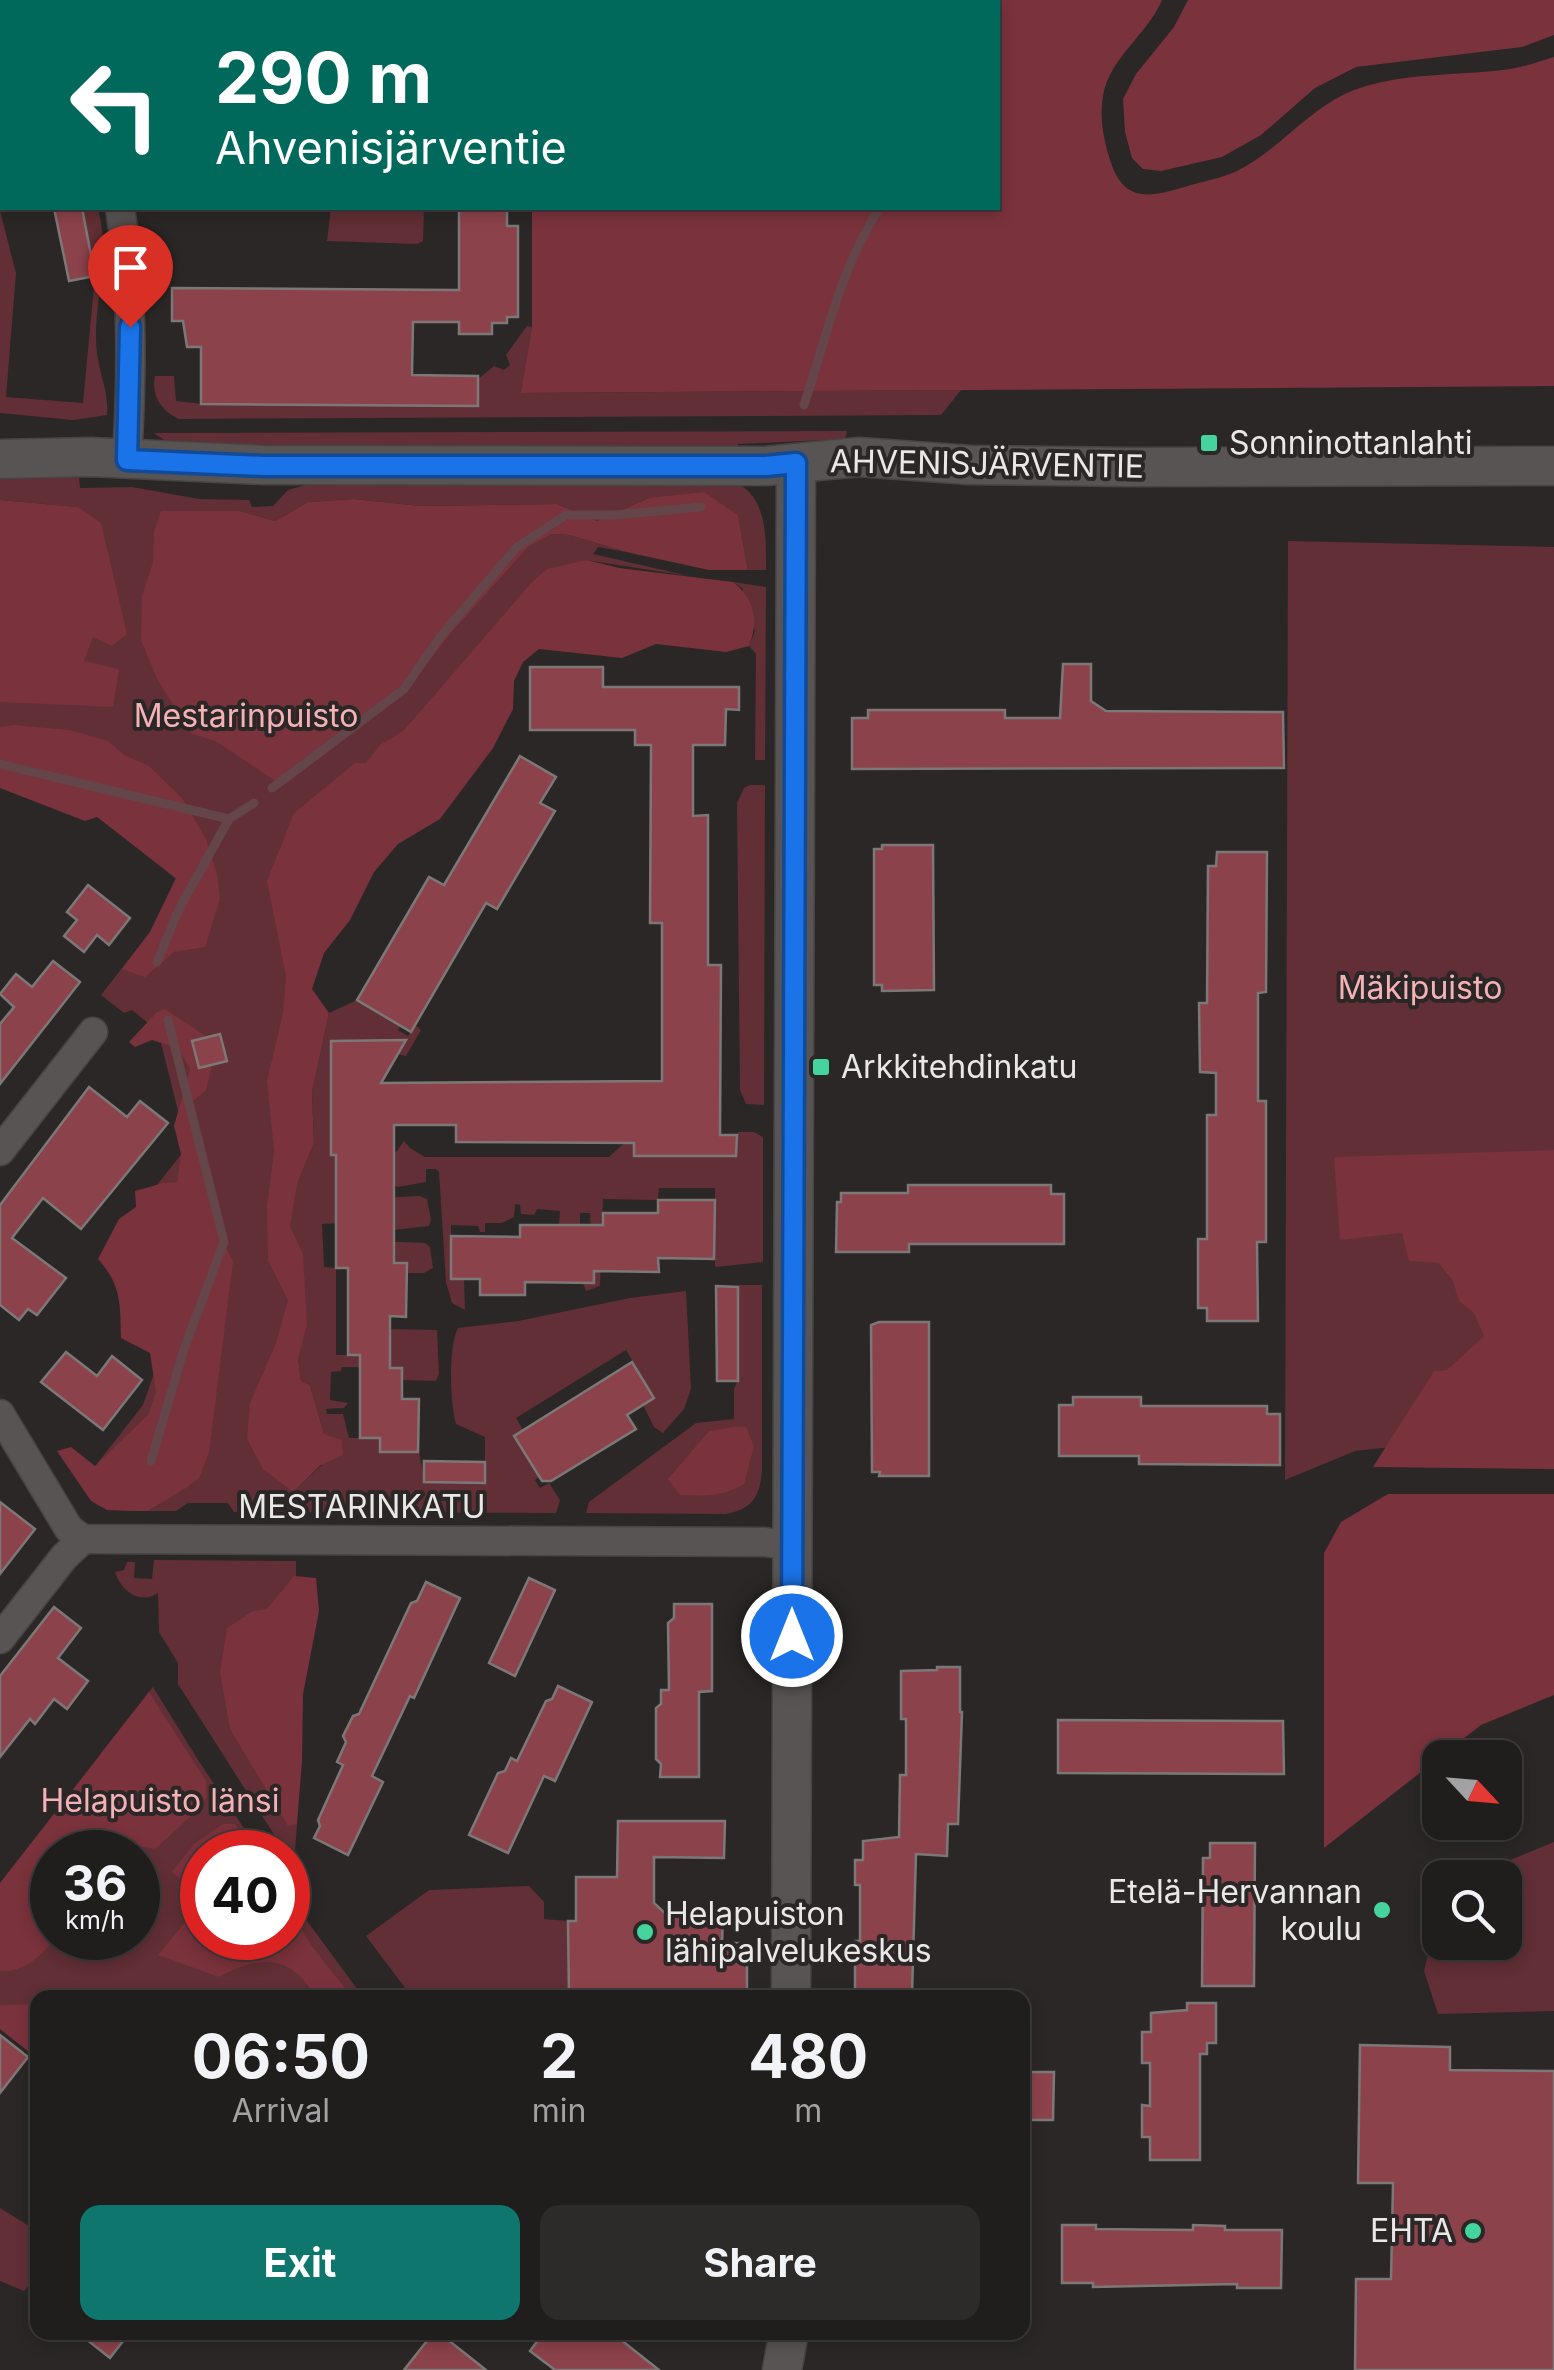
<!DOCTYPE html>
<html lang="en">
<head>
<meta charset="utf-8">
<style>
  body { margin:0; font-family:Inter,sans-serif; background:#2d2a2a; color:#f1f3f6; height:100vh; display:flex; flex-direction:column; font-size:38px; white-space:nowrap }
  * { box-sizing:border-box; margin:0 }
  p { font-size:32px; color:#a2a2a4 }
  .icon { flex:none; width:55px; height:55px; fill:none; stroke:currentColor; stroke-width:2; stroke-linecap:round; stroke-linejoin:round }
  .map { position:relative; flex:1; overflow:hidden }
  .details { position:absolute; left:30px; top:1990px; width:1000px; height:350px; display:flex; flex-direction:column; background:#201d1d; border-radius:20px; box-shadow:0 5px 15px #0003,0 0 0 2px #3d3b3b }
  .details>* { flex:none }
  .banner { position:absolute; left:0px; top:0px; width:1000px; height:210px; box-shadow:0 5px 15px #0003,0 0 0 2px #3d3b3b; background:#00695c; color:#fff; overflow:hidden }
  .needle { width:65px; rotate:116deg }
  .buttons { position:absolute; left:1422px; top:1740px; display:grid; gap:20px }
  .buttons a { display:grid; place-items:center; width:100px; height:100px; border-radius:20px; background:#201d1d; box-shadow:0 5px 15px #0003,0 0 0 2px #3d3b3b; font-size:50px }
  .speed { position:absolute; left:30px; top:1830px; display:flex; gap:20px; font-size:50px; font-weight:700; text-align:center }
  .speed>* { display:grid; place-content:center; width:130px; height:130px; border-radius:50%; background:#201d1d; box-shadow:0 5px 15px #0003,0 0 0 2px #3d3b3b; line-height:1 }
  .speed small { font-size:25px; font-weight:400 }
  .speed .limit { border:15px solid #d22; background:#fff; color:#111 }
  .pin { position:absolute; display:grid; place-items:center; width:85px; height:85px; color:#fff; margin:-102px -42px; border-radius:50% 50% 50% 0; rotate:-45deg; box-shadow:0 0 10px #0007 }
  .pin .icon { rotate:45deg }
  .me { position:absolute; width:110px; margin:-55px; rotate:0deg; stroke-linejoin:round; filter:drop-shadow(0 0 8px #0008) }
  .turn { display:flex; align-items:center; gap:35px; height:210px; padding:0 50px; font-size:45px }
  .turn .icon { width:130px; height:130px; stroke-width:2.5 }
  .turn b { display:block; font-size:70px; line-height:85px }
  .eta { display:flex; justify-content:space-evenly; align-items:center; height:170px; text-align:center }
  .eta b { font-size:60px; font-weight:700; line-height:70px }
  .primary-button { display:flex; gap:20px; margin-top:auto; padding:20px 50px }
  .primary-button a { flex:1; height:115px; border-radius:20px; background:#0f766e; color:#fff; font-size:40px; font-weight:700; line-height:115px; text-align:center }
  .primary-button a+a { background:#2d2a2a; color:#f1f3f6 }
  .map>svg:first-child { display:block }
</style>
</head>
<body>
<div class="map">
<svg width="1554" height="2370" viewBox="0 0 1554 2370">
  <rect width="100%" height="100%" fill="#2b2727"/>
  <g fill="#612f35" fill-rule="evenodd">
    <path d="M82 208H98C101 223 104 238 104 254 102 287 93 320 97 354 100 375 109 394 107 415L73 420 0 413V211L16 273 6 397 83 403 95 276Z"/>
    <polygon points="331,208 424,208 423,241 417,244 327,241"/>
    <path d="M527 326 532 327 522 393 961 390 941 415 179 419C161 411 151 396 155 376H174L176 401 202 404 477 406 478 379 494 366 504 370 510 365 506 355Z"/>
    <polygon points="847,431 845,439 738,444 738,447 233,448 170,444 154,433"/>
    <path d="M0 476 79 478 80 488 132 487 199 499 249 500 252 507 273 506 288 490 331 478 734 482C768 496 766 539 766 570H748L738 515 649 498 597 521 557 504 420 506 354 499 308 502 275 521 240 511H162L528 546 552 534 569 535 626 552 598 547 593 554 689 576 586 560 299 924 298 1181 314 1143 312 1092 329 1013 357 1000 398 1024 404 1019 398 1030 408 1036 415 1025 421 1030 406 1056 394 1053 332 1155 390 1154 397 1151 404 1141 410 1148 425 1157H609L634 1134 635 1155 736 1156 738 1132H754L763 1137V1262L715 1267V1188H659L658 1200 603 1199 600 1286 586 1291 583 1283H593L590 1213H580V1225H559L560 1211 537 1209 534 1215 521 1214 520 1205 515 1204 514 1217 502 1223H485V1232H480L478 1226 451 1225V1278L464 1279 465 1310 452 1303 446 1282 439 1172 436 1169H426V1182L398 1187 395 1186 394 1176H384L336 1223 322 1224 324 1267 336 1268V1355H389L390 1329 437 1330 439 1374 436 1381 402 1380 401 1368 342 1367 341 1371 331 1372 330 1400 348 1403 344 1408 326 1409 327 1414H343L349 1438H380V1452L418 1443C419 1456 423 1469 424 1482H485V1437L456 1424C450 1404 448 1346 458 1328L518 1321 630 1298 686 1291 691 1389 684 1409 663 1433 654 1427 643 1405 654 1397 626 1350 516 1418 523 1430 514 1437 536 1471 543 1474 535 1480 540 1488 549 1483 560 1500 556 1513 234 1512 228 1503H188L176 1511H148L160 1504 82 1483 143 1405 177 1307 149 1195 187 1147 158 1031 132 1010 124 1013 101 995 150 932 176 879 83 805 0 780V544L78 507 0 500ZM298 1359 301 1381 310 1385 324 1434 322 1465 297 1488Z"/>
    <polygon points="1288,541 1554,547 1554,1429 1355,1451 1285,1480"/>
    <polygon points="733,582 766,587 765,760 755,760 756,654 749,646 755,631 742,588"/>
    <polygon points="750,785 765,785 764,1105 746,1104 740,1090 737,803 744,788"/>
    <polygon points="419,1196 427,1199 431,1220 429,1226 394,1230 394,1219 385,1219 378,1198"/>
    <polygon points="378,1241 425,1243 430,1247 433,1268 424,1273 407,1273 407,1263 397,1263 396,1273"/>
    <path d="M739 1285H762V1470C760 1496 753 1509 726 1514L586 1513 589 1502 696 1423 734 1419V1389L738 1380Z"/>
    <path d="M154 1560 296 1561 297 1824 295 1851 289 1858 178 1684V1663L159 1632 158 1593C140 1605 121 1591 115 1572L124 1570 127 1562H135L134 1578 152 1579Z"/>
    <path d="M153 1687 200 1763 260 1852H202V1938H288V1895L363 1997 38 1998 37 2058 0 2029V1916L101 1753ZM52 1852H138V1938H52Z"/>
    <polygon points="1554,1842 1554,2011 1438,2014 1424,1971 1440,1906 1440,1942 1505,1942 1505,1878 1469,1877"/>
    <polygon points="529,1886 544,1902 544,1919 568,1921 569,1970 576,1981 568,1987 568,1997 412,1997 366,1936 429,1890"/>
    <polygon points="0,2208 37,2231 37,2276 24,2291 0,2281"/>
  </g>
  <g fill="#7a323c">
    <path d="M475 0H1162C1148 34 1109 58 1103 96 1099 119 1104 141 1111 163 1126 207 1156 195 1191 185 1205 181 1221 178 1235 172 1281 150 1311 104 1360 88 1407 72 1461 76 1510 69 1525 67 1540 61 1554 57V386L521 393 532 327V208H998V2Z"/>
    <polygon points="1188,0 1554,0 1554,35 1522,47 1356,67 1315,88 1261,135 1222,157 1161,171 1143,169 1132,158 1125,132 1123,99 1136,74 1174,27"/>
    <polygon points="704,492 738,515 748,570 709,570 626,552 569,535 552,534 528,547 450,634 402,696 288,782 277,782 217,742 191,733 157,679 141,640 142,596 153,562 154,531 161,511 240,511 275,521 308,502 354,499 420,506 557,504 597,521 649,498"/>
    <polygon points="0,500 78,507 101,523 127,634 112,646 93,637 84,661 119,669 113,707 0,702"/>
    <path d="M587 560 619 568 733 582C755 599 759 621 749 646L726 652 656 644 622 658 539 649 523 662 514 681 513 709 493 748 440 819 398 844 374 872 350 920 324 953 312 989 329 1013 312 1092 314 1143 297 1184 290 1226 303 1254 307 1325 298 1358 301 1381 310 1385 324 1434 342 1440 343 1455 321 1465 293 1492 263 1469 247 1439 250 1403 276 1343 288 1300 268 1261 267 1206 274 1151 267 1081 283 1013 286 976 267 881 294 813 355 763H366L380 745 403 731 419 713 531 583 547 569Z"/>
    <polygon points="14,725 70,730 108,741 124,755 149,766 182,798 206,839 217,874 220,899 205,947 174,952 145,977 122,969 150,932 176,878 97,817 85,821 0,788 0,727"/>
    <path d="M165 1009 207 1037 192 1041 199 1068 212 1065 206 1090 193 1101 192 1111 223 1242 233 1261 209 1453 199 1478 186 1488 148 1511H130L107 1510 91 1501 57 1451 71 1447 95 1466 148 1415 156 1392 150 1353 121 1338C120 1304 122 1286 98 1259L119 1219 136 1207 135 1191 163 1183 177 1182 181 1154 174 1126 190 1069 178 1048 152 1040 135 1047 129 1042 157 1012Z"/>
    <polygon points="1554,1150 1554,1469 1373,1467 1434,1371 1447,1370 1484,1336 1474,1313 1459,1301 1453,1281 1439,1263 1409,1261 1402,1233 1340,1240 1334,1157"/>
    <path d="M733 1427H746L754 1446 744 1484C723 1497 704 1496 680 1495L668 1479 709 1431Z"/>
    <polygon points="1388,1494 1554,1494 1554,1695 1481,1725 1324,1848 1324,1553 1341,1522"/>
    <polygon points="294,1576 316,1578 319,1611 303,1694 302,1761 297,1824 288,1826 230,1729 220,1672 227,1628 253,1611 267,1609"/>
    <path d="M149 1692 206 1781 207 1797 190 1817 155 1849 131 1845 125 1852H52V1938H56C40 1956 25 1973 0 1971V1883Z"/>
    <path d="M223 1824H235L253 1852H202V1938H288V1907L311 1945 352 1997H315C292 1954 259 1955 219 1977L158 1955 201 1903 199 1895 172 1872 194 1844Z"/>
    <polygon points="37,2004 38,2004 37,2058 0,2029 0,2005"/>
  </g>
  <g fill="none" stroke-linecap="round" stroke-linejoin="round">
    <g stroke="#64454a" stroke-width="9">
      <polyline points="957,2 959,0"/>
      <path d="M804 405C826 339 841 266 880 208"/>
      <polyline points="0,764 229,819 254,803"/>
      <polyline points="272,788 404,689 440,637 517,547 566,515 616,515 701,507"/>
      <polyline points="157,962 179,909 229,819"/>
      <polyline points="151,1461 184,1349 224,1242 168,1020"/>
    </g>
  </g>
  <g fill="#8c424b" stroke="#7d7878" stroke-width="2.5">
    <polygon points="54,208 82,208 95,276 69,281"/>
    <polygon points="459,208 507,209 507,226 518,226 518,317 507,317 507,323 492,323 492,334 459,334 459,322 413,322 412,375 478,376 478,406 201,404 201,347 187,347 183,321 172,321 172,288 459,290"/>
    <polygon points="1063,664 1091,664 1091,701 1106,711 1283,712 1284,768 852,769 852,718 868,718 868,710 1005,710 1005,718 1060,718"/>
    <polygon points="530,667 603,667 603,687 739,687 739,710 726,709 725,745 693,745 693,816 708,815 708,965 721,965 720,1135 737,1135 736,1156 634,1156 634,1143 456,1142 456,1125 394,1125 394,1263 407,1263 406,1317 390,1316 390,1368 402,1368 402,1399 419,1399 418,1452 380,1452 380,1438 360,1438 360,1355 348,1355 348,1268 336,1268 336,1155 331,1155 331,1041 406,1040 381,1083 662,1081 662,923 650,923 651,745 635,745 635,730 530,730"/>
    <polygon points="520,756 556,777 540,803 555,811 497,909 486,903 411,1032 357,1000 429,877 444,885"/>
    <polygon points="882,845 933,845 934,990 882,991 882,985 874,985 874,849 882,849"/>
    <polygon points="1217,852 1267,852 1266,992 1258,993 1258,1101 1266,1101 1266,1242 1257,1242 1258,1321 1207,1321 1207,1308 1198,1308 1198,1239 1207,1239 1207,1115 1216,1115 1216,1073 1200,1072 1199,1003 1207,1003 1208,866 1216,866"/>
    <polygon points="88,885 130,918 109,945 97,935 84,952 64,936 77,920 67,912"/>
    <polygon points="53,961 80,982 0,1084 0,1024 14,1007 0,994 16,974 32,987"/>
    <polygon points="220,1034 227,1061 199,1068 192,1041"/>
    <polygon points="89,1087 127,1117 140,1101 168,1123 81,1229 43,1198 12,1238 66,1278 37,1315 28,1309 19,1320 0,1305 0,1205"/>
    <polygon points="908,1185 1051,1185 1051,1194 1064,1194 1064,1244 909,1244 909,1252 836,1252 837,1202 841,1202 841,1193 908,1193"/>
    <polygon points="658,1200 715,1200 714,1259 658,1258 659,1272 594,1271 594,1283 525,1282 525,1295 480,1295 480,1279 451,1279 451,1236 520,1237 520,1225 603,1225 603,1213 658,1213"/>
    <polygon points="716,1286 738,1287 738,1381 717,1381"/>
    <polygon points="879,1322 929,1322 929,1476 879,1476 880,1472 872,1472 871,1325"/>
    <polygon points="66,1352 97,1376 112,1356 142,1380 103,1430 41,1382"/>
    <polygon points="632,1362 654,1398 627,1415 636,1429 551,1481 542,1481 514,1436"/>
    <polygon points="1073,1397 1141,1397 1141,1406 1267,1406 1267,1414 1280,1414 1280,1465 1139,1464 1139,1456 1059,1456 1059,1405 1073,1405"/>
    <polygon points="424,1461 485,1462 485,1483 424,1482"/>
    <polygon points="0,1502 35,1529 0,1574"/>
    <polygon points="529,1578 555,1590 515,1676 489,1663"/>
    <polygon points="426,1582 460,1598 414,1698 410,1696 372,1776 383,1782 348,1855 314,1838 320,1826 318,1820 343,1765 337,1762 346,1742 343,1736 353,1716 359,1714 411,1603 417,1601"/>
    <polygon points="674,1604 712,1604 712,1691 699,1692 699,1777 660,1777 661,1764 656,1759 656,1708 661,1704 661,1690 669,1690 668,1623 674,1618"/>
    <polygon points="54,1607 81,1628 58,1658 88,1681 67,1709 54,1699 35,1724 30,1719 0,1757 0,1676"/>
    <polygon points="937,1667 960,1667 960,1712 962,1712 958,1824 948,1824 947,1856 916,1854 912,1994 855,1991 855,1941 860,1941 860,1885 855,1885 855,1860 863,1860 863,1841 899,1837 900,1775 906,1775 906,1719 901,1719 901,1671 937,1670"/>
    <polygon points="558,1686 592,1702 555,1781 544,1776 508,1853 469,1835 498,1773 505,1771 511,1758 517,1761 546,1701 552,1699"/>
    <polygon points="1058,1720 1283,1721 1284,1774 1058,1773"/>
    <polygon points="618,1821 725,1821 724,1858 654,1857 654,1903 669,1917 689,1916 694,1911 699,1916 723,1916 722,1943 747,1943 747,1998 569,1998 568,1921 576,1921 576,1877 617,1877"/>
    <polygon points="1210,1843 1255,1843 1254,1986 1202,1986 1203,1858 1210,1858"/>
    <polygon points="1187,2003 1216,2003 1216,2043 1207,2043 1207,2054 1200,2054 1200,2160 1150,2160 1150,2137 1142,2137 1142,2105 1150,2106 1150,2063 1142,2063 1142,2032 1151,2032 1151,2013 1187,2010"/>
    <polygon points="0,2035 28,2057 0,2093"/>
    <polygon points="1360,2045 1450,2047 1450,2070 1554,2071 1554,2370 1355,2370 1356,2279 1391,2279 1393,2183 1358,2183"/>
    <polygon points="1022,2072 1054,2072 1053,2120 1022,2120"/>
    <polygon points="1062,2225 1096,2225 1096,2229 1193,2230 1193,2225 1225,2226 1225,2230 1282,2230 1281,2288 1237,2288 1237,2284 1093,2287 1093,2283 1062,2283"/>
    <polygon points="77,2332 130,2332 110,2358"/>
    <polygon points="434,2332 438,2332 486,2370 404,2370"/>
    <polygon points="544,2332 611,2332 659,2370 555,2370 530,2351"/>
  </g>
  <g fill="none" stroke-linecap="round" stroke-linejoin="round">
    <g stroke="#474444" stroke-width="31">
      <g id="street">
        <polyline points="63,0 64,2"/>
        <path d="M120 208C133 290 132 376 127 460"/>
        <polyline points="0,1151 93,1032"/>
        <polyline points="0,1414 69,1529 83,1539 765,1542 793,1546"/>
        <polyline points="0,1639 64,1557 83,1539"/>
      </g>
    </g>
    <g stroke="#474444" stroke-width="41">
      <g id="secondary">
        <polyline points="0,459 91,457 264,465 766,466 859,457 970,465 1128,467 1554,466"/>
        <polyline points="791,1998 796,463"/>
        <polyline points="782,2370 789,2332"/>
      </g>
    </g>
    <use href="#street" stroke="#595454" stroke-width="28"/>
    <use href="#secondary" stroke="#595454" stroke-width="38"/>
  </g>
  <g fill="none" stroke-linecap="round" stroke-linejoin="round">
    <g stroke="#114b97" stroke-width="25">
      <polyline id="route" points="130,327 127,460 264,466 766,466 796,463 792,1636"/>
    </g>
    <use href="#route" stroke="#1a73e8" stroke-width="18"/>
  </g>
  <g fill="#46d49e" stroke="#2b2727" stroke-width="4">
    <rect x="1199" y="433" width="20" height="20" rx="5"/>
    <rect x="811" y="1057" width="20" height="20" rx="5"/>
    <circle cx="1382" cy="1910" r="10"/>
    <circle cx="645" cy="1932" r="10"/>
    <circle cx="1473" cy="2231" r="10"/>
  </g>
  <g text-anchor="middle" stroke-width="8" stroke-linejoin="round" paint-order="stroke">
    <g font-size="32" fill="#eae7e7" stroke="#2b2727" text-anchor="start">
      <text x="1229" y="454">Sonninottanlahti</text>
      <text x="841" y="1078">Arkkitehdinkatu</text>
      <text x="1362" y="1903" text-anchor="end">Etelä-Hervannan<tspan x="1362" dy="37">koulu</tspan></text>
      <text x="665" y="1925">Helapuiston<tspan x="665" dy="37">lähipalvelukeskus</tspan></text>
      <text x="1453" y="2242" text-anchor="end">EHTA</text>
    </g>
    <g font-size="32" fill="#eae7e7" stroke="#2b2727">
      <text transform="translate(987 464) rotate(1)" y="11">AHVENISJÄRVENTIE</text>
      <text x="362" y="1518">MESTARINKATU</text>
    </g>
    <g font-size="32" fill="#f4b1b6" stroke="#2b2727">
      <text x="246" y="727">Mestarinpuisto</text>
      <text x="1420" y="999">Mäkipuisto</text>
      <text x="160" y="1812">Helapuisto länsi</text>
    </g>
  </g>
</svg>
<div class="buttons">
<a><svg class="needle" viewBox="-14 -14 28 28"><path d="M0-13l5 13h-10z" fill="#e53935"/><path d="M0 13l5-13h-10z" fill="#a2a2a4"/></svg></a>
<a><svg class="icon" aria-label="search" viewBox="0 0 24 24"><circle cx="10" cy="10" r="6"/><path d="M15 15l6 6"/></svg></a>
</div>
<div class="speed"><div>36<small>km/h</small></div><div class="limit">40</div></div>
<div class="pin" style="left:130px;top:327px;background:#d93025"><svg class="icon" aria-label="arrive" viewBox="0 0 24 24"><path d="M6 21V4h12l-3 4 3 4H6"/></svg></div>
<svg class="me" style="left:792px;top:1636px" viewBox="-20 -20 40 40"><circle r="17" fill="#1a73e8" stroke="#fff" stroke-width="3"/><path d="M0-11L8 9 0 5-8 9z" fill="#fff"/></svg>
<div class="banner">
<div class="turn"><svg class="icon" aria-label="left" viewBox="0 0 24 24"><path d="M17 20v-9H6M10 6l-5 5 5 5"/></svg><div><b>290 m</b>Ahvenisjärventie</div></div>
</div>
<section class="details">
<div class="eta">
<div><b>06:50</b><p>Arrival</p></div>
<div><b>2</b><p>min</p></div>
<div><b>480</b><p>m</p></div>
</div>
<div class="primary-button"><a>Exit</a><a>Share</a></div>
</section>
</div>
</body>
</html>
